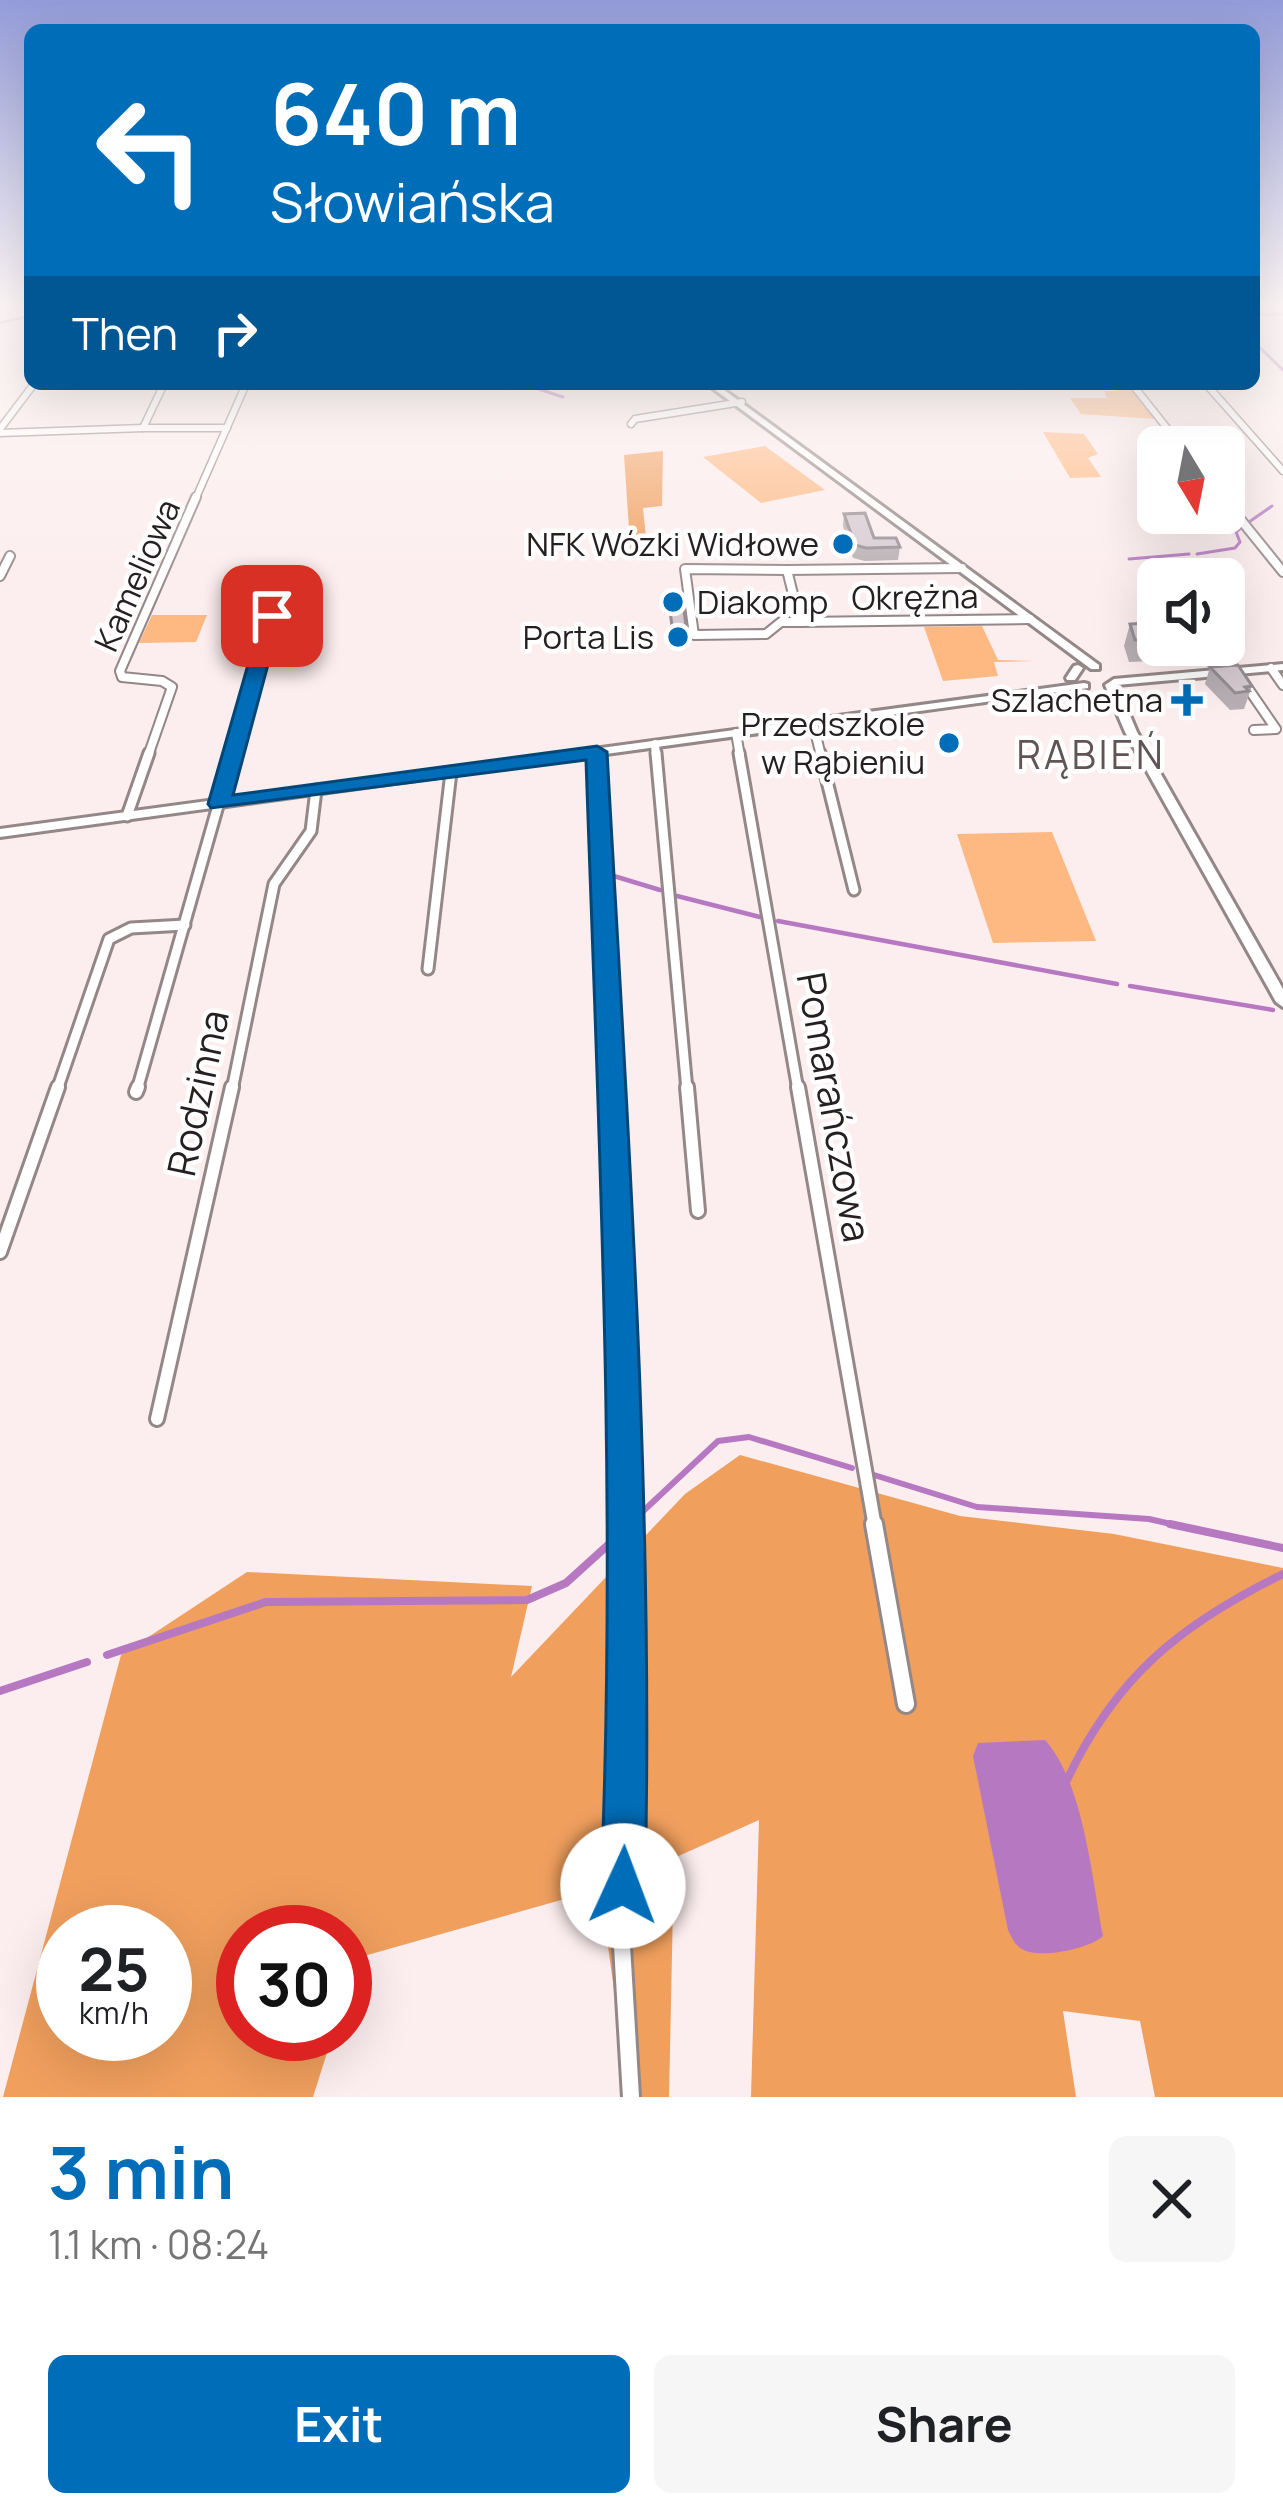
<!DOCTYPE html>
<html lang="en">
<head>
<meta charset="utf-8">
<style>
  body { margin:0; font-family:Manrope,sans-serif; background:#f6f6f6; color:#202124; height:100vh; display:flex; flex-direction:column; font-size:45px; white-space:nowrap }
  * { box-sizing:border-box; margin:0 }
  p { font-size:39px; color:#757577 }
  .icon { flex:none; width:66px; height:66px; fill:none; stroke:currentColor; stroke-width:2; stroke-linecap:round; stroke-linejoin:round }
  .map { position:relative; height:2097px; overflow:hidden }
  .drawer { display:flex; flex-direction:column; background:#fff; flex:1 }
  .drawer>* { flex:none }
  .top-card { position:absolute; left:24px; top:24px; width:1236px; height:366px; border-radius:18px; box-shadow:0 12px 48px #0002; background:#006db8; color:#fff; overflow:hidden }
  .needle { width:78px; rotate:170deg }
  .buttons { position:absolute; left:1137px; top:426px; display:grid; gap:24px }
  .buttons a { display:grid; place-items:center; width:108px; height:108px; border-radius:18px; background:#fff; box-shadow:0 12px 48px #0002; font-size:60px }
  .speed { position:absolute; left:36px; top:1905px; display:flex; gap:24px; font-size:60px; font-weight:700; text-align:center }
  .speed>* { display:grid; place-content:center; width:156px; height:156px; border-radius:50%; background:#fff; box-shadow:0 12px 48px #0002; line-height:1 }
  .speed small { font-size:30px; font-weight:400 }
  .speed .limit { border:18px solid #d22; background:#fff; color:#111 }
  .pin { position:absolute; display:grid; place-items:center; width:102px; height:102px; color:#fff; margin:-51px; border-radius:24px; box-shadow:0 6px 18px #0006 }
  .me { position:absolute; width:132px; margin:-66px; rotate:2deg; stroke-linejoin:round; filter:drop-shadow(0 0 9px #0008) }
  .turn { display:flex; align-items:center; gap:42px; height:252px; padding:0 48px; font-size:54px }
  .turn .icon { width:156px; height:156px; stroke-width:2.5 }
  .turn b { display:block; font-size:84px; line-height:102px }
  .then { display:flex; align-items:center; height:114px; padding:0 48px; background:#0003; gap:24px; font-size:45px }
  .round { display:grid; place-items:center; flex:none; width:126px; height:126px; border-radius:18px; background:#f6f6f6 }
  .overview { display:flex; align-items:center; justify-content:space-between; height:204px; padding:0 48px }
  h1 { font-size:72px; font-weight:700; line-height:90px; color:#006db8 }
  .button { display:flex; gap:24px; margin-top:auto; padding:24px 48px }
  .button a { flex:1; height:138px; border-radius:18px; background:#006db8; color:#fff; font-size:48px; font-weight:700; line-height:138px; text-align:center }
  .button a+a { background:#f6f6f6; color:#202124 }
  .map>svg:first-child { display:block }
</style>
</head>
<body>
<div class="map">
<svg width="1283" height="2097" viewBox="0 0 1283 2097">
  <rect width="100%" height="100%" fill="#fcedee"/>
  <g fill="#feb881">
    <polygon points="1113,386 1129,386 1156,419 1081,414 1070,398 1107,398 1104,391 1116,391"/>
    <polygon points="1043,432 1084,434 1098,454 1088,458 1101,477 1070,478"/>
    <polygon points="765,446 825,490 761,503 703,457"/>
    <polygon points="152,615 207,615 196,642 139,643"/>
    <polygon points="982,626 998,660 1034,661 994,662 998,676 943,681 924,627"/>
    <polygon points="1052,832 1096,941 993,943 957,834"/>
  </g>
  <g fill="#f09f5d" fill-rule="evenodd">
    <polygon points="663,451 662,506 643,508 648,557 631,557 624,455"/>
    <path d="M740 1455 960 1516 1114 1534 1283 1568V2097H1155L1140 2021 1063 2011 1076 2097H751L759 1820 674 1858 669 2097H629L600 1889 357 1958 345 1995V1932H243V2034H333L313 2097H3L121 1655 247 1572 532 1586 511 1677 685 1494ZM63 1932H165V2034H63Z"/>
  </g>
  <path fill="#b778c2" d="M1045 1740C1084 1783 1092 1880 1103 1936 1090 1949 1034 1961 1019 1947 1014 1943 1011 1936 1008 1930L973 1756 978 1743Z"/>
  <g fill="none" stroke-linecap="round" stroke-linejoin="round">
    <g stroke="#b778c2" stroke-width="3">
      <polyline points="1254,315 1283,314"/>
      <polyline points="0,323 30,316"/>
      <polyline points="1254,342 1283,370"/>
      <polyline points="523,384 563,397"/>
      <polyline points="1249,522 1272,506"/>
      <polyline points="1197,554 1235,548 1240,542 1236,532 1242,527"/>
      <polyline points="1129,559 1189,554"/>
    </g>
    <g stroke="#b778c2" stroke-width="4.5">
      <polyline points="604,873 660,890"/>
      <polyline points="677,896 760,917"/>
      <polyline points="778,921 1117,984"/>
      <polyline points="1130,986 1273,1010"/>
    </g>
    <g stroke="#b778c2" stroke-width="6">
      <polyline points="874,1475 977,1507 1149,1519 1184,1527"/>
      <polyline points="639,1515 718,1441 749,1437 852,1468"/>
    </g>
    <g stroke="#b778c2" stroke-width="8">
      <polyline points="1170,1524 1283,1548"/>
      <polyline points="107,1655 266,1602 527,1600 566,1583 619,1535"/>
      <polyline points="0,1691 87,1662"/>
      <path d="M1067 1780C1116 1676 1181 1624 1283 1574"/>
    </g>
    <g stroke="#948788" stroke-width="9">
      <g id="street-far4">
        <polyline points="164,384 143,428 227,428"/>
        <polyline points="1132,384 1182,447"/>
        <polyline points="1206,384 1283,471"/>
        <polyline points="631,424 635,419 742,402"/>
        <polyline points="0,429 34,384"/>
        <polyline points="0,433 143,428"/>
        <polyline points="195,500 246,384"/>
      </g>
    </g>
    <g stroke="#948788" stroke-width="12">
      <g id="street-far3">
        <polyline points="1224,499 1283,572"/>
        <polyline points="962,568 787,570 800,622 1030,619"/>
        <polyline points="787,570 685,569 694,635 766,634 781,622 800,622"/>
        <polyline points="0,576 10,556"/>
        <polyline points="1271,668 1283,685"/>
        <polyline points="1243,681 1276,729 1254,730"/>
        <polyline points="813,723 821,756"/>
        <polyline points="736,733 740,756"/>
        <polyline points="655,744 656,756"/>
        <polyline points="148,756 172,687 162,681 122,677 120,671 196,497"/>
        <polyline points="232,756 285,571"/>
      </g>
    </g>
    <g stroke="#948788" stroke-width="15">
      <g id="street-far2">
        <polyline points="597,753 612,1090"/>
        <polyline points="656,753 687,1090"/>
        <polyline points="739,753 798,1090"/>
        <polyline points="820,753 854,890"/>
        <polyline points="127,816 149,753"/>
        <polyline points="428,969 451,772"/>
        <polyline points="57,1090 109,939 131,928 185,925"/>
        <polyline points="137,1090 233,753"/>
        <polyline points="232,1090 274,884 311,831 316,790"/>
      </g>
    </g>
    <g stroke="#948788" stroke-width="18">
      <g id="street-far1">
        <polyline points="612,1087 628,1527"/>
        <polyline points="687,1087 698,1211"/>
        <polyline points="798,1087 875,1527"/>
        <polyline points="136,1092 138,1087"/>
        <polyline points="0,1252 58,1087"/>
        <polyline points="157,1419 232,1087"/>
      </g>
    </g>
    <g stroke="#948788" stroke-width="22">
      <g id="street">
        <polyline points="628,1524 629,1717 621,1929 631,2097"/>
        <polyline points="874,1524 906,1704"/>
      </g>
    </g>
    <g stroke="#948788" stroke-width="6">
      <g id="secondary">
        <polygon points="707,384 716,384 1099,665 1099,669 1091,669"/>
        <polygon points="1283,664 1283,670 1117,685 1137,732 1283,989 1283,1007 1276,1002 1125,732 1105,685 1114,679"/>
        <polygon points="1078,665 1083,668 1075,680 1067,680 1066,678 1074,666"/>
        <polygon points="1084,683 1088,684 1088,688 0,837 0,829"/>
      </g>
    </g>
    <use href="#street-far4" stroke="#fff" stroke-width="6"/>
    <use href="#street-far3" stroke="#fff" stroke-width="8"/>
    <use href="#street-far2" stroke="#fff" stroke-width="9"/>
    <use href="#street-far1" stroke="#fff" stroke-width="12"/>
    <use href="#street" stroke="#fff" stroke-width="16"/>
    <use href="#secondary" fill="#fff" fill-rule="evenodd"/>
  </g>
  <g fill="#b8aeb3">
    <polygon points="844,514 874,538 900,547 898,560 865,561 853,558 843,526"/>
    <polygon points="670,611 686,626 685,642 672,643"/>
    <polygon points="1158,622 1158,645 1175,645 1171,660 1129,662 1124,646 1130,624"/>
    <polygon points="1210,667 1252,686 1244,709 1230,710 1205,684"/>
  </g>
  <g fill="#d6cad0" stroke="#968d92" stroke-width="3">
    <polygon points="865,513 874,538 896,538 900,547 866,548 855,545 844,514"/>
    <polygon points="684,610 686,626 672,626 670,611"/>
    <polygon points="1158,622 1158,638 1135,640 1130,624"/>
    <polygon points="1238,665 1252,686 1245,687 1249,691 1235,693 1210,667"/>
  </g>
  <linearGradient id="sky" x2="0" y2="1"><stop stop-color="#949cd9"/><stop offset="0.51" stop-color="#fef7f7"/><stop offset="1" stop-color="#fef7f7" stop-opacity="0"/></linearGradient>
  <rect width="1283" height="598" fill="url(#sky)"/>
  <path fill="#006db8" stroke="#004778" stroke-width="3" d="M272 610 281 616 233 795 597 746 607 752C628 1130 654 1507 645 1886L638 1902 623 1908 607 1902 601 1886C617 1510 599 1136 586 760L211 808 208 804 262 616Z"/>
  <g fill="#006db8" stroke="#fefefe" stroke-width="4.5">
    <circle cx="843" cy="544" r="12"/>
    <circle cx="673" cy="602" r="12"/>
    <circle cx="678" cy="637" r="12"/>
    <path d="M1181 682h12v12h12v12h-12v12h-12v-12h-12v-12h12z"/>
    <circle cx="949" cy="743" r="12"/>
  </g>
  <g text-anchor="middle" stroke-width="9" stroke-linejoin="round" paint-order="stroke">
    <g font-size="33" fill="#251f20" stroke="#fefefe" text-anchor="end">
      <text x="819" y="556">NFK Wózki Widłowe</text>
      <text x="697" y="614" text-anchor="start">Diakomp</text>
      <text x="654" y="649">Porta Lis</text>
      <text x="1163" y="712">Szlachetna</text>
      <text x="925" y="736">Przedszkole<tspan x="925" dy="38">w Rąbieniu</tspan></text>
    </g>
    <g font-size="33" fill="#251f20" stroke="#fefefe">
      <text transform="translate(137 575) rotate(-66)" y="12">Kameliowa</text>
      <text transform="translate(915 597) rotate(-1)" y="12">Okrężna</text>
    </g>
    <g font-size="39" letter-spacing="3" fill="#605455" stroke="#fefefe">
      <text x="1091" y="769">RĄBIEŃ</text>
    </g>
    <g font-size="39" fill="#251f20" stroke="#fefefe">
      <text transform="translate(198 1093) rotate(-78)" y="14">Rodzinna</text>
      <text transform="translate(834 1107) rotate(80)" y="14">Pomarańczowa</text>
    </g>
  </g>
</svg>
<div class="buttons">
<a><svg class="needle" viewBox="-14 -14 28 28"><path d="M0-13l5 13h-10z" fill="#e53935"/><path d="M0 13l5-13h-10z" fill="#757577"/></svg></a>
<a><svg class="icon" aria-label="sound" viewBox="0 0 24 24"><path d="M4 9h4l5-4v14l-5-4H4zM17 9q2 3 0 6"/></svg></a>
</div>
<div class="speed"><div>25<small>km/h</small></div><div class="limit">30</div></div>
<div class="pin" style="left:272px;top:616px;background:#d93025"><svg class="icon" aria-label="arrive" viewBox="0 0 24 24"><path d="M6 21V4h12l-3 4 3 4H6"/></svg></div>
<svg class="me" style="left:623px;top:1886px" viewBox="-20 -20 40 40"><circle r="19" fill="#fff"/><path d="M0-13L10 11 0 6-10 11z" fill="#006db8"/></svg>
<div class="top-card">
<div class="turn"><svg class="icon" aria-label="left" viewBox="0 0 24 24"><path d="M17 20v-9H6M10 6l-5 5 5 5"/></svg><div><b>640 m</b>Słowiańska</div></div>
<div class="then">Then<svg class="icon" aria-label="right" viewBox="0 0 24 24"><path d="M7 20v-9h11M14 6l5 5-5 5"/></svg></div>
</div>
</div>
<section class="drawer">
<div class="overview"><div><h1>3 min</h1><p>1.1 km · 08:24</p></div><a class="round"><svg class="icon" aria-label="close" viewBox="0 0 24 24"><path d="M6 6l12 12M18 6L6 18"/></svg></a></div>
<div class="button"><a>Exit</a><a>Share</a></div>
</section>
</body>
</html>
